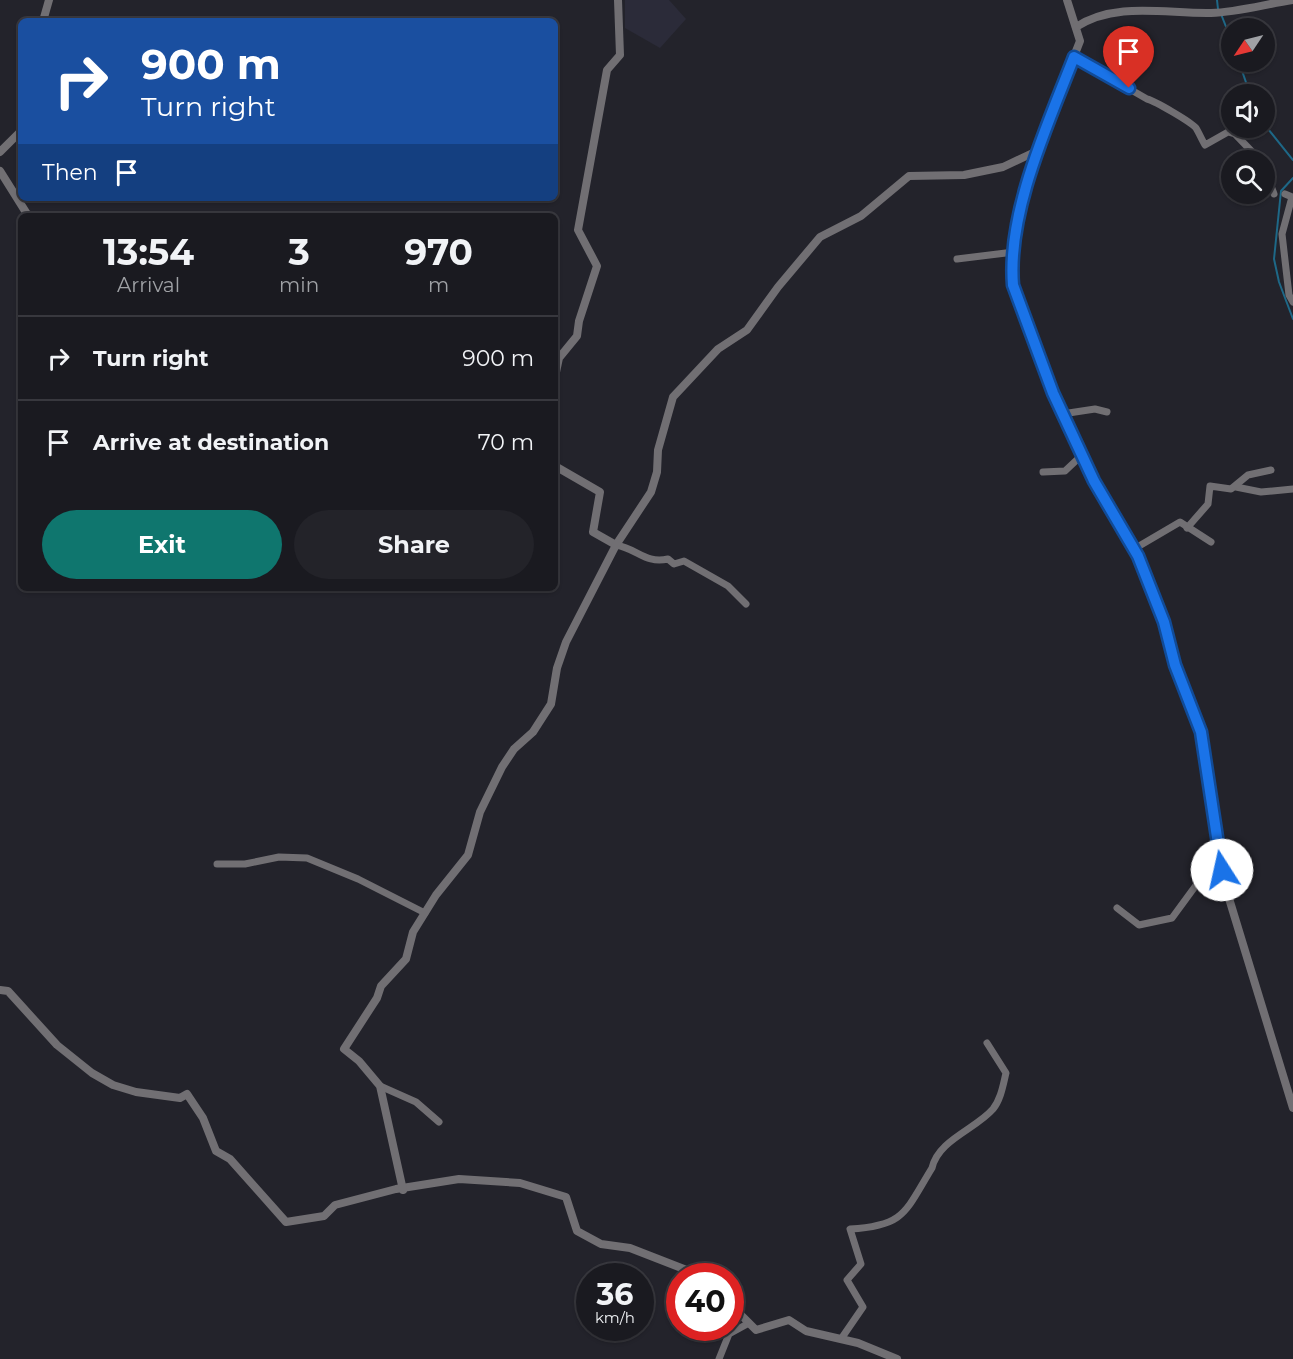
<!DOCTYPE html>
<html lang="en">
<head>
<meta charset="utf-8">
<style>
  body { margin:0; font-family:Montserrat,sans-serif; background:#232329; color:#f1f3f6; height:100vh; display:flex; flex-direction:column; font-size:22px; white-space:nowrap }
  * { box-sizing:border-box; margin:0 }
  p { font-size:20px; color:#9fa1a5 }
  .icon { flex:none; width:33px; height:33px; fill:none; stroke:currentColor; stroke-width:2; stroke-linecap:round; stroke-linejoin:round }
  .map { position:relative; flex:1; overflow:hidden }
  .panel { position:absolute; left:18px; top:213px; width:540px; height:378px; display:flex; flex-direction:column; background:#1a1a20; border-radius:9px; box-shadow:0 2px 4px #0004,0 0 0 2px #38383e }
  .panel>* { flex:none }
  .banner { position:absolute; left:18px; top:18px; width:540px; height:183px; border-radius:9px; box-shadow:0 2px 4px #0004,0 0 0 2px #38383e; background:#1a4fa0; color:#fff; overflow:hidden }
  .needle { width:39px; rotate:235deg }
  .controls { position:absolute; left:1221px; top:18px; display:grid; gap:12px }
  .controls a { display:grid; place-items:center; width:54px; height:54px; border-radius:50%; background:#1a1a20; box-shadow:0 2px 4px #0004,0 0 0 2px #38383e; font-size:30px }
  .speed { position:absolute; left:576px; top:1263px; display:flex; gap:12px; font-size:30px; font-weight:700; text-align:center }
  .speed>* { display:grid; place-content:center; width:78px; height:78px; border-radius:50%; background:#1a1a20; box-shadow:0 2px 4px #0004,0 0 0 2px #38383e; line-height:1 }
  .speed small { font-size:15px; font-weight:400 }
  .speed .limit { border:9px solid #d22; background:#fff; color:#111 }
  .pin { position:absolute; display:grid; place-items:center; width:51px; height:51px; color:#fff; margin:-62px -26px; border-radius:50% 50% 50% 0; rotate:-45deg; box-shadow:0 0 6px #0007 }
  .pin .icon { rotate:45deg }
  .me { position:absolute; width:66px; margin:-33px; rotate:350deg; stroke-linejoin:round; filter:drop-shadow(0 0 4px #0008) }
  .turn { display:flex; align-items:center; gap:21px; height:126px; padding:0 24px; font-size:27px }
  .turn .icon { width:78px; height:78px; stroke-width:2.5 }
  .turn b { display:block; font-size:42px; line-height:51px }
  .then { display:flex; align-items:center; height:57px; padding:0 24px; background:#0003; gap:12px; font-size:22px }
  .eta { display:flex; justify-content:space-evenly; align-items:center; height:102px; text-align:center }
  .eta b { font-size:36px; font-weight:700; line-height:42px }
  .cta { display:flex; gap:12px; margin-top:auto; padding:12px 24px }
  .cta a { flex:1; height:69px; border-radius:36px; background:#0f766e; color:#fff; font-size:24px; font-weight:700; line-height:69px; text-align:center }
  .cta a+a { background:#232329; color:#f1f3f6 }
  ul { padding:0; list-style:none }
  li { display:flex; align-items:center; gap:18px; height:84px; padding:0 24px; border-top:2px solid #38383e }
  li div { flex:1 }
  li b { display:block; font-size:22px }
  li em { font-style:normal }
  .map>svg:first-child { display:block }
</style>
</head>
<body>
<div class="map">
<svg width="1293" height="1359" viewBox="0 0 1293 1359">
  <rect width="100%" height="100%" fill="#23232b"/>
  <polygon fill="#2b2b39" points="625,0 669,0 686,19 660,48 625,28"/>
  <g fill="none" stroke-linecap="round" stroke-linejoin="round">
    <g stroke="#1e6887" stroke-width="2">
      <polyline points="1217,0 1218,9"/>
      <polyline points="1221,14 1232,42"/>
      <polyline points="1239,62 1250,94"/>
      <polyline points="1264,124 1293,160"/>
      <polyline points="1293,178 1281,191 1274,259 1279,282 1293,319"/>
    </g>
    <g stroke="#716f73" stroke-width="7">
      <path d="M1074 57 1147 99C1155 101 1191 122 1196 128 1199 133 1202 140 1205 145L1228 132 1235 134 1260 160"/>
      <polyline points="1264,167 1274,194"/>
      <polyline points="1285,194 1292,197 1282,234 1289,295 1293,302"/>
      <polyline points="957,259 1014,252"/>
      <polyline points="1062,414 1095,409 1107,412"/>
      <polyline points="1043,472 1065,471 1082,455"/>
      <polyline points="1236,487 1261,492 1293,489"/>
      <polyline points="1187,528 1208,504 1210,486 1231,489 1248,475 1271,470"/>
      <path d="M616 545C638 549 645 564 668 559L674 564 684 561 728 586 746 604"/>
      <polyline points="1134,549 1180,522 1211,542"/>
      <polyline points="217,864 245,864 279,857 307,858 358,879 425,913"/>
      <polyline points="1117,908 1139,925 1172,918 1205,873 1222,870"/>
      <polyline points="380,1086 416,1102 439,1122"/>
      <path d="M841 1339 863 1307 847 1280 861 1264 850 1229C905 1226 905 1212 932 1168 938 1140 976 1129 993 1109 1001 1099 1003 1085 1006 1073L987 1043"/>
      <polyline points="719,1359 729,1334 749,1323"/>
    </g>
    <g stroke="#716f73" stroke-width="8">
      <polyline points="1067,0 1080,41 1033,161 1011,266 1013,285 1053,393 1094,481 1138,556 1164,622 1175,665 1201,732 1224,882 1293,1108"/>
      <polyline points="43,21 49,0"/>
      <path d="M1076 27C1116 1 1166 14 1211 13 1238 12 1266 4 1293 0"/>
      <polyline points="0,152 21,131"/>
      <polyline points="0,171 27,214 33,216"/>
      <polyline points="555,377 559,358 577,336 579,321 597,266 578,230 607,70 620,55 618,0"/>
      <polyline points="555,466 600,492 593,532 616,545"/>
      <polyline points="0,990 8,991 57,1045 92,1073 113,1085 136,1092 180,1098 187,1094 203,1118 216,1151 230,1159 286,1222 324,1216 335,1205 396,1189 459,1179 520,1183 566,1197 577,1231 601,1244 630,1248 702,1276"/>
      <polyline points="403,1190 380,1086 359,1061 344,1049 377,998 381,986 406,959 413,932 436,895 468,855 480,812 502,767 514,749 533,732 551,704 557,668 566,642 616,545 651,492 657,472 658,450 673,397 718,349 747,330 778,287 820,237 861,216 909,176 964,175 1003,167 1037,151"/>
      <polyline points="730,1304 756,1330 789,1320 806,1331 858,1343 897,1359"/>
    </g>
  </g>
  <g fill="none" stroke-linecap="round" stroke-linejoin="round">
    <g stroke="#114b97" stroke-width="15">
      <path id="route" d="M1129 88 1074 57C1048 124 1007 212 1013 285L1053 393 1094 481 1138 556 1164 622 1175 665 1201 732 1222 870"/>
    </g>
    <use href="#route" stroke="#1a73e8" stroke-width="10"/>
  </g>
</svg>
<div class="controls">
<a><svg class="needle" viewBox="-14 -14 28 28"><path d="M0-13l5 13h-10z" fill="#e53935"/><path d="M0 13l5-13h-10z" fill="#9fa1a5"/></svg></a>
<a><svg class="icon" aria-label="sound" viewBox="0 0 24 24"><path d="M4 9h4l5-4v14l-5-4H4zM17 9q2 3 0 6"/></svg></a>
<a><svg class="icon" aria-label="search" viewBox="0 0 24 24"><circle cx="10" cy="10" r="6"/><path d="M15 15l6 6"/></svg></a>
</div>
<div class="speed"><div>36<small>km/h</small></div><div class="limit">40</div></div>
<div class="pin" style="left:1129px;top:88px;background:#d93025"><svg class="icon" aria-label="arrive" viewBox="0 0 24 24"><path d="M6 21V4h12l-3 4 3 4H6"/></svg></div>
<svg class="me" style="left:1222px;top:870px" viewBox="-20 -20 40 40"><circle r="19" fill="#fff"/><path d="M0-13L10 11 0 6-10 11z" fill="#1a73e8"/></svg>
<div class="banner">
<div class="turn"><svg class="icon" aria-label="right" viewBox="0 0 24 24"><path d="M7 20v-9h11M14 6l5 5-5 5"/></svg><div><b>900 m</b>Turn right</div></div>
<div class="then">Then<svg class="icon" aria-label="arrive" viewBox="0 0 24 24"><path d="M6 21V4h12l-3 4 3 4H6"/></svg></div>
</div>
<section class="panel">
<div class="eta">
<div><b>13:54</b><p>Arrival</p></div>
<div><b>3</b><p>min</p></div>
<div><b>970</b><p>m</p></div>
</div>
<ul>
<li><svg class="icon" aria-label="right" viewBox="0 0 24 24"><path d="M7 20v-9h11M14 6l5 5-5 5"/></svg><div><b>Turn right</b></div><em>900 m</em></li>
<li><svg class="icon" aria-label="arrive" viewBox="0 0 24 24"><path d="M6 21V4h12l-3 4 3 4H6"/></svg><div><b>Arrive at destination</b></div><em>70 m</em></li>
</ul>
<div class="cta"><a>Exit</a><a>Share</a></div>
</section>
</div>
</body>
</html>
